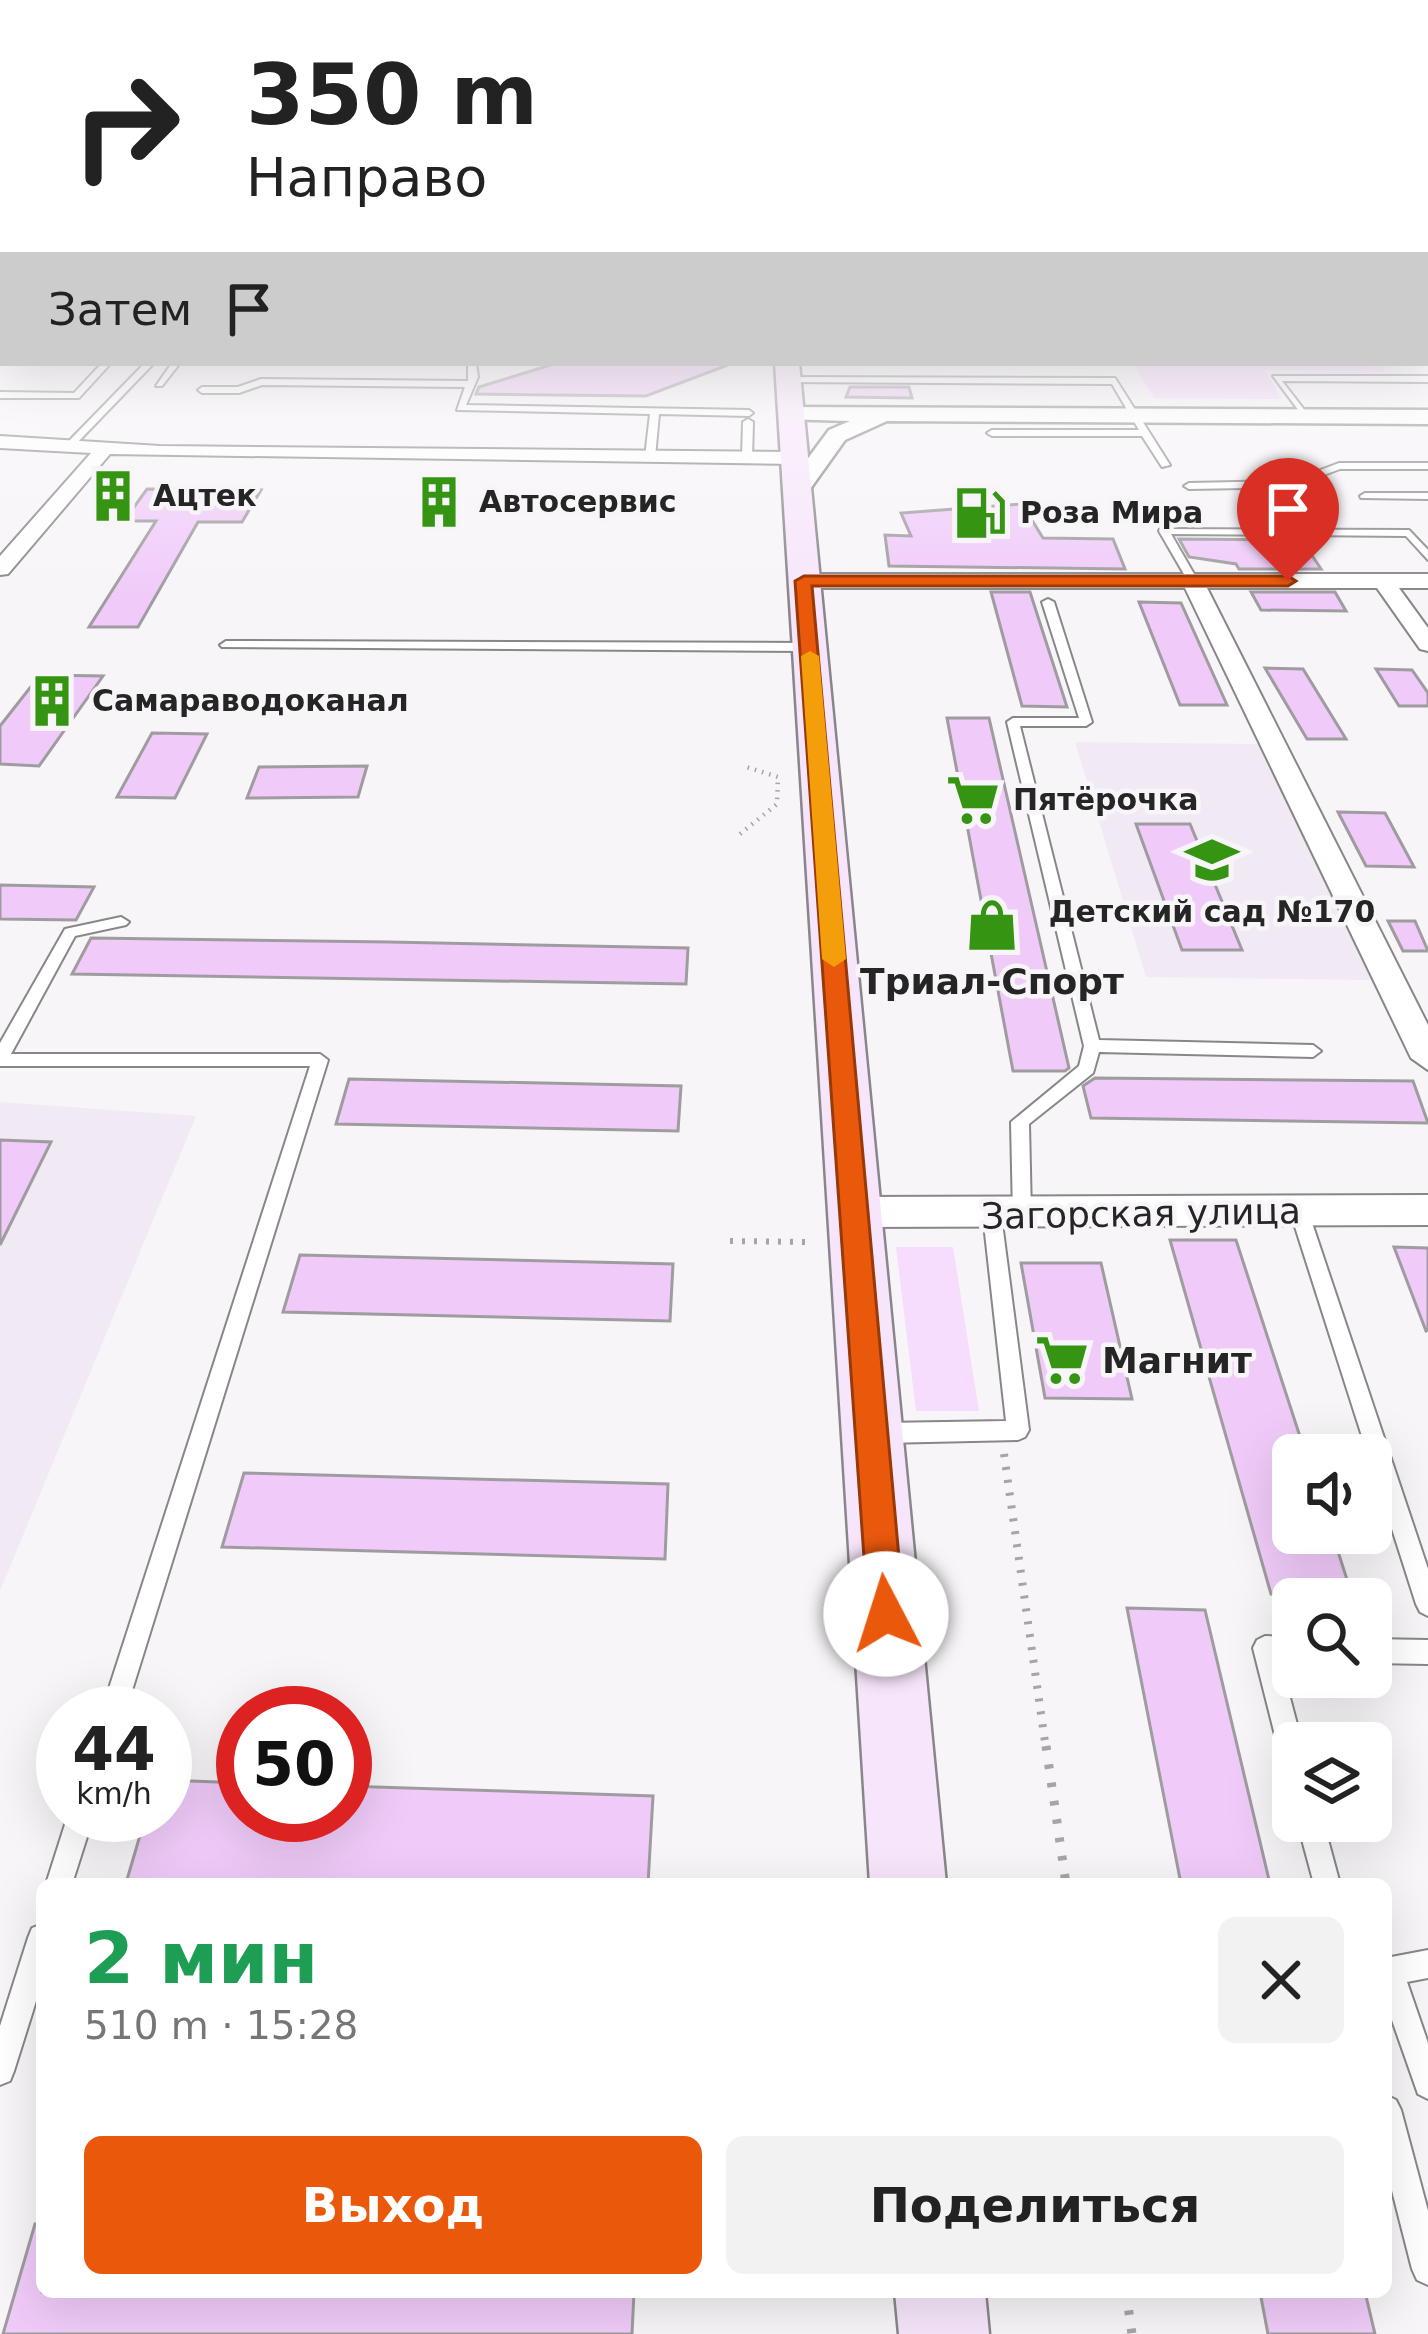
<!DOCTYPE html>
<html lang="ru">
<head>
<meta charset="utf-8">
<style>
  body { margin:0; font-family:"DejaVu Sans",sans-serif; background:#f2f2f2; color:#222; height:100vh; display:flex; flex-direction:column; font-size:45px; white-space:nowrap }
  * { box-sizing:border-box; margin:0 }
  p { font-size:39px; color:#767676 }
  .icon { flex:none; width:66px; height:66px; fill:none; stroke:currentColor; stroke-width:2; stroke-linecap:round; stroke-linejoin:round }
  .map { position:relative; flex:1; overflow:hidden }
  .drawer { position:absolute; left:36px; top:1878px; width:1356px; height:420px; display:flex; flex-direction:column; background:#fff; border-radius:18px; box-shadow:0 12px 48px #0002 }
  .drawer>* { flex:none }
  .banner { position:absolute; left:0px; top:0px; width:1428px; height:366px; box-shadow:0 12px 48px #0002; background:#fff; color:#222; overflow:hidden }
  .tools { position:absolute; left:1272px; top:1434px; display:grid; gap:24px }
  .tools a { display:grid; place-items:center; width:120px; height:120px; border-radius:18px; background:#fff; box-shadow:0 12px 48px #0002; font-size:60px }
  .speed { position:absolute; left:36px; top:1686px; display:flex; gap:24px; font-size:60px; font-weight:700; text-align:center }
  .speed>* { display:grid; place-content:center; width:156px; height:156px; border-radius:50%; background:#fff; box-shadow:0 12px 48px #0002; line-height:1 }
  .speed small { font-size:30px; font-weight:400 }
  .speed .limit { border:18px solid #d22; background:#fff; color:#111 }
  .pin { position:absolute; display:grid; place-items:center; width:102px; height:102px; color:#fff; margin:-123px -51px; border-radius:50% 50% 50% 0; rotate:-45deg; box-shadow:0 0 12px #0007 }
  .pin .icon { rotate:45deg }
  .me { position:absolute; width:132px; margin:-66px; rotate:355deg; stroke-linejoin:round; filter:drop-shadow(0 0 9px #0008) }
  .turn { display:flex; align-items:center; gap:42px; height:252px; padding:0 48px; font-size:54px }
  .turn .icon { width:156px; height:156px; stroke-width:2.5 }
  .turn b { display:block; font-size:84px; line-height:102px }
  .then { display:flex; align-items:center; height:114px; padding:0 48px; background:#0003; gap:24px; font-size:45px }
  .round { display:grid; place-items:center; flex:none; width:126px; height:126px; border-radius:18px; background:#f2f2f2 }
  .overview { display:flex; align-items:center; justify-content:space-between; height:204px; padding:0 48px }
  h1 { font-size:72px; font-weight:700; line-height:90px; color:#1e9e55 }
  .button { display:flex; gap:24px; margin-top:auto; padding:24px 48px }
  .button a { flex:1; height:138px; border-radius:18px; background:#ea580c; color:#fff; font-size:48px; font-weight:700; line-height:138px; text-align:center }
  .button a+a { background:#f2f2f2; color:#222 }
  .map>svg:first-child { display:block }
</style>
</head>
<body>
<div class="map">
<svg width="1428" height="2334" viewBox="0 0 1428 2334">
  <rect width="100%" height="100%" fill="#f8f5f9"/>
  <g fill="#f1e9f3">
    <polygon points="1075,742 1259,744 1371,980 1146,977"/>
    <polygon points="0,1102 196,1116 0,1591"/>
  </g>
  <g fill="#f6dcfd">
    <polygon points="1379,363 1386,371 1265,370 1282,399 1154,398 1135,366"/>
    <polygon points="896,1247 953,1247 979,1411 916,1411"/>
  </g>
  <g fill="#f0cbf9" stroke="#9f9ca0" stroke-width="3">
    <polygon points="557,363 727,363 728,365 646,396 476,394 479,387"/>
    <polygon points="850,387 909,387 912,398 846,397"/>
    <polygon points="147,489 261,490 242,522 198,522 138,627 89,627 156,521 124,521"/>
    <polygon points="1022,504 1043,538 1113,539 1125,569 889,566 885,535 911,536 901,513"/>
    <polygon points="1179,539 1302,540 1321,569 1239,569 1236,564 1189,557"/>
    <polygon points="991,592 1030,592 1067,707 1022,706"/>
    <polygon points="1251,592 1335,592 1346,611 1261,610"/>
    <polygon points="1139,602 1181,603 1227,705 1180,705"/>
    <polygon points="1265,668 1303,669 1346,739 1307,739"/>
    <polygon points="1376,669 1412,670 1428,693 1428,706 1399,706"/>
    <polygon points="40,675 103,676 39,766 0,764 0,726"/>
    <polygon points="947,718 989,718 1069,1068 1065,1071 1013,1071"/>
    <polygon points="152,733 207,734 175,798 117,797"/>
    <polygon points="367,766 358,797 247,798 259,767"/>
    <polygon points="1338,812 1385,813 1414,867 1366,866"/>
    <polygon points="1136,824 1190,824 1242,950 1182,950"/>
    <polygon points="0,885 94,887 76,920 0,919"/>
    <polygon points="1388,921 1415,921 1428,951 1403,951"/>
    <polygon points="91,938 389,942 688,948 686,984 72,974"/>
    <polygon points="1095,1078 1413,1081 1428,1123 1091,1118 1083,1086"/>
    <polygon points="349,1079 681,1086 678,1131 336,1124"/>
    <polygon points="0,1140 51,1142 0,1245"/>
    <polygon points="1170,1240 1236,1240 1306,1455 1293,1455 1293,1533 1332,1533 1352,1595 1271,1594"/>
    <polygon points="1394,1247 1428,1248 1428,1330 1426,1331"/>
    <polygon points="300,1255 673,1264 670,1321 283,1312"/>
    <polygon points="1021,1263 1101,1263 1132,1399 1045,1398"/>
    <polygon points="244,1473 668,1484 665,1559 222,1547"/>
    <polygon points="1127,1608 1205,1610 1270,1884 1181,1884"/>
    <polygon points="165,1780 243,1783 243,1815 345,1815 345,1786 653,1796 648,1884 126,1883 146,1815 165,1815"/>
    <polygon points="35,2224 42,2225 42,2292 634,2292 632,2334 3,2334"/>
    <polygon points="1260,2292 1365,2292 1375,2334 1268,2334"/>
  </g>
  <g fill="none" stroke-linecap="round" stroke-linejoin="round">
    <g stroke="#89868a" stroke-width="4">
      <g id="service">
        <polygon points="1425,288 1428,289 1428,295 1425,294"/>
        <rect x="0" y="327" width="3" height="5"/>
        <rect x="1425" y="330" width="3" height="4"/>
        <polygon points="102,363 111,363 79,398 0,398 0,392 74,393"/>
        <polygon points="145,363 154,363 75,445 69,445 69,441"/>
        <polygon points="172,363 180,363 162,386 156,386"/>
        <polygon points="468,363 476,363 478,377 466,405 749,410 753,413 749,416 659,414 655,457 650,460 645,457 650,414 457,410 465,387 262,385 239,393 202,393 198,390 202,387 238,387 261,379 468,381"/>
        <polygon points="1273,376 1428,376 1428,382 1282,381 1309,416 1305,419"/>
        <polygon points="787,377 1115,378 1170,465 1162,467 1142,436 992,436 987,433 992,430 1139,430 1112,384 784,382"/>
        <polygon points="748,419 753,422 752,458 747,461 742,458 743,422"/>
        <polygon points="1339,463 1428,463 1428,469 1340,469 1292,487 1189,489 1184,486 1189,483 1291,481"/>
        <polygon points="1365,493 1428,493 1428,499 1361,498 1360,496"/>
        <polygon points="1160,529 1409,530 1428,550 1428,560 1406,536 1171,534 1198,581 1193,584 1188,581 1159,531"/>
        <polygon points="1048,599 1054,602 1092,722 1086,726 1020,726 1099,1040 1313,1045 1321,1051 1313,1057 1099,1052 1093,1073 1029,1124 1031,1215 1029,1220 1015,1220 1013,1215 1011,1122 1079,1066 1084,1046 1007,722 1013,718 1079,718 1042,602"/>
        <polygon points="226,641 809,643 815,647 809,651 222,647 220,645"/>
        <polygon points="121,917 129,922 126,925 75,936 11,1054 320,1054 328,1060 125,1713 101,1713 310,1066 0,1066 0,1043 65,929"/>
        <polygon points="1299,1204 1306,1206 1308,1211 1428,1569 1428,1616 1420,1612 1416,1604 1371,1463 1371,1455 1368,1455 1290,1211 1292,1206"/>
        <polygon points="992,1208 999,1210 1001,1215 1029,1430 1025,1437 1018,1440 883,1443 876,1440 872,1433 876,1426 883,1423 1006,1421 983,1215 985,1210"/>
        <polygon points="1265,1636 1293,1637 1293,1661 1280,1660 1302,1743 1293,1743 1293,1768 1284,1764 1280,1755 1253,1648 1257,1640"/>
        <polygon points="1371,1639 1428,1640 1428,1664 1371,1663"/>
        <polygon points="68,1815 94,1815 72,1884 46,1884"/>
        <polygon points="1297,1821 1323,1821 1340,1884 1314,1884"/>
        <polygon points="42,1924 42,1982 14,2071 10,2081 0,2085 0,2026 28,1938 32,1928"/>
        <polygon points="1428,1950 1428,1978 1407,1982 1428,2043 1428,2099 1418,2094 1386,2003 1386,1958"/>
        <polygon points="1386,2095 1396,2100 1401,2110 1428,2211 1428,2285 1417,2280 1412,2269 1386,2167"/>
      </g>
    </g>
    <g stroke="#89868a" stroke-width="4">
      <g id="minor">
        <polygon points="0,436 160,446 794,452 803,458 794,464 110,454 8,574 0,575 0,556 91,453 0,448"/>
        <polygon points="1428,574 1428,588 1399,588 1428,628 1428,651 1420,649 1377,588 1207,588 1428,1025 1428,1070 1411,1058 1185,588 804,588 793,581 804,574"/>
        <polygon points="1428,1195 1428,1225 854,1227 841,1222 835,1212 841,1202 854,1197"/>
      </g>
    </g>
    <g stroke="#89868a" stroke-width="5">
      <polygon id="tertiary" points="790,407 1428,410 1428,424 887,421 845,440 805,496 796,498 784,491 829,430 850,421 782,419 779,414"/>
    </g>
    <g stroke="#89868a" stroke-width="5">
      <g id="secondary">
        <polygon points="775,363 799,363 946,1884 870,1884"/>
        <polygon points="895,2292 985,2292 989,2334 899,2334"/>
      </g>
    </g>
    <polyline stroke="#a6a4a7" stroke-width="4.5" stroke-dasharray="1.5 6" stroke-linecap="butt" points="740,834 777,804 778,777 743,766"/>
    <polyline stroke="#a6a4a7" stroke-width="6" stroke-dasharray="3 9" stroke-linecap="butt" points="730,1241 810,1242"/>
    <polyline stroke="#a6a4a7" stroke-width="8" stroke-dasharray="3 10" stroke-linecap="butt" points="1004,1454 1046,1749"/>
    <g stroke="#a6a4a7" stroke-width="9" stroke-dasharray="4.5 14" stroke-linecap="butt">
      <polyline points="1046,1746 1066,1884"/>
      <polyline points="1126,2292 1132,2334"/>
    </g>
    <use href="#service" fill="#fff" fill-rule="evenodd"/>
    <use href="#minor" fill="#fff" fill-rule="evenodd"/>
    <use href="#tertiary" fill="#fff" fill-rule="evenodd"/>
    <use href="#secondary" fill="#f7e6fb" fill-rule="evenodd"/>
  </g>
  <linearGradient id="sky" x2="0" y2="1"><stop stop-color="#a1b0e6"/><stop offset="0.45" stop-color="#fcfafc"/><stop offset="1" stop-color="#fcfafc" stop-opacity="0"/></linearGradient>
  <rect width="1428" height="598" fill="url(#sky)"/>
  <polygon fill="#ea580c" stroke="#983908" stroke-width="3" points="804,576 1288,576 1296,581 1288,586 812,586 904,1614 899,1626 886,1631 874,1626 868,1614 795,581"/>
  <polygon fill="#f59e0b" points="810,651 819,656 846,959 834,967 822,959 801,656"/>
  <defs>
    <g id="building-bare" transform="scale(4.14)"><path d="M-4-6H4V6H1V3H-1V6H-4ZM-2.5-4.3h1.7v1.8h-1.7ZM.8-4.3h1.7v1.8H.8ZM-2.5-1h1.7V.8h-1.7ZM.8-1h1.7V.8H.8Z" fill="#359411" stroke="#f8f5f9" stroke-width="2.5" paint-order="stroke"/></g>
    <g id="fuel-bare" transform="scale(4.14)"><path d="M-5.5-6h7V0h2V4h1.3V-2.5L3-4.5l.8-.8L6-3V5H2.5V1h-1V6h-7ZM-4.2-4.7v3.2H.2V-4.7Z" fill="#359411" stroke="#f8f5f9" stroke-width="2.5" paint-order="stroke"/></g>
    <g id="supermarket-bare" transform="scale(4.14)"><path d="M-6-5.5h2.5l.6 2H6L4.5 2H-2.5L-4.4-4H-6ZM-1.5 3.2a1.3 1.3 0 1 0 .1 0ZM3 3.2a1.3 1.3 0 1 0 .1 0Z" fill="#359411" stroke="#f8f5f9" stroke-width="2.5" paint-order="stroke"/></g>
    <g id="school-bare" transform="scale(4.14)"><path d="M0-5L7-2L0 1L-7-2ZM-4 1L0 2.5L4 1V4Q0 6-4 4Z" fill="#359411" stroke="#f8f5f9" stroke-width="2.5" paint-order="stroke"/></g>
    <g id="shop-bare" transform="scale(4.14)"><path d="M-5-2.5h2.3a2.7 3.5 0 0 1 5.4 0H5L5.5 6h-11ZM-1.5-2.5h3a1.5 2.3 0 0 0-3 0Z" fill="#359411" stroke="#f8f5f9" stroke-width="2.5" paint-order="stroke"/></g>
  </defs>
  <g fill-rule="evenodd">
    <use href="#building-bare" x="113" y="496"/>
    <use href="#building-bare" x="439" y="502"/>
    <use href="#fuel-bare" x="980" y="513"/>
    <use href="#building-bare" x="52" y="701"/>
    <use href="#supermarket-bare" x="973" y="800"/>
    <use href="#school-bare" x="1212" y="860"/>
    <use href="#shop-bare" x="992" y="925"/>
    <use href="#supermarket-bare" x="1062" y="1360"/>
  </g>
  <g text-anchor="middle" stroke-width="9" stroke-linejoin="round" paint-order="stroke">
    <g font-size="30" font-weight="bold" fill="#262526" stroke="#f8f5f9" text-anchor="start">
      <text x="153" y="506">Ацтек</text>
      <text x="479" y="512">Автосервис</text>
      <text x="1020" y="523">Роза Мира</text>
      <text x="92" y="711">Самараводоканал</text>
      <text x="1013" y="810">Пятёрочка</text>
      <text x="1212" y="922" text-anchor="middle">Детский сад №170</text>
    </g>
    <g font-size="36" font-weight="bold" fill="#262526" stroke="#f8f5f9">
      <text x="992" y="994">Триал-Спорт</text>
      <text x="1102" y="1373" text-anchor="start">Магнит</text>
    </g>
    <g font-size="36" fill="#262526" stroke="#f8f5f9">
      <text transform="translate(1141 1213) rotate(-1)" y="13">Загорская улица</text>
    </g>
  </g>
</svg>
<div class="tools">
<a><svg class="icon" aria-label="sound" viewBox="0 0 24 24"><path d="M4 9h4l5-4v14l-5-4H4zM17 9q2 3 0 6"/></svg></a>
<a><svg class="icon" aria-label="search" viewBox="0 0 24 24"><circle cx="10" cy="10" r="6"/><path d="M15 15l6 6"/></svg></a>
<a><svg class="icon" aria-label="layers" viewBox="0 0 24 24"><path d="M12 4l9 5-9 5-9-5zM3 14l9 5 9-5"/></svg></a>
</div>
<div class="speed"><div>44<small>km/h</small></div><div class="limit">50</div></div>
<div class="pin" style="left:1288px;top:581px;background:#d93025"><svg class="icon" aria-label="arrive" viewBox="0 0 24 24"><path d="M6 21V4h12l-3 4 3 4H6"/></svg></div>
<svg class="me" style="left:886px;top:1614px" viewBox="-20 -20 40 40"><circle r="19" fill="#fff"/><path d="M0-13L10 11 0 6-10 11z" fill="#ea580c"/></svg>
<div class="banner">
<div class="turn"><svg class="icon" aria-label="right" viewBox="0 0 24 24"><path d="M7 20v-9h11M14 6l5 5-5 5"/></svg><div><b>350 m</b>Направо</div></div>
<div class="then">Затем<svg class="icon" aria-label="arrive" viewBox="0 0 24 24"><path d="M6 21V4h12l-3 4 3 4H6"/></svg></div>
</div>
<section class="drawer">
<div class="overview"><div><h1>2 мин</h1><p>510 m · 15:28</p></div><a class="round"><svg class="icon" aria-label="close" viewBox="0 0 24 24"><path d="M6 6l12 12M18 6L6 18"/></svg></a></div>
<div class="button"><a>Выход</a><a>Поделиться</a></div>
</section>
</div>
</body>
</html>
